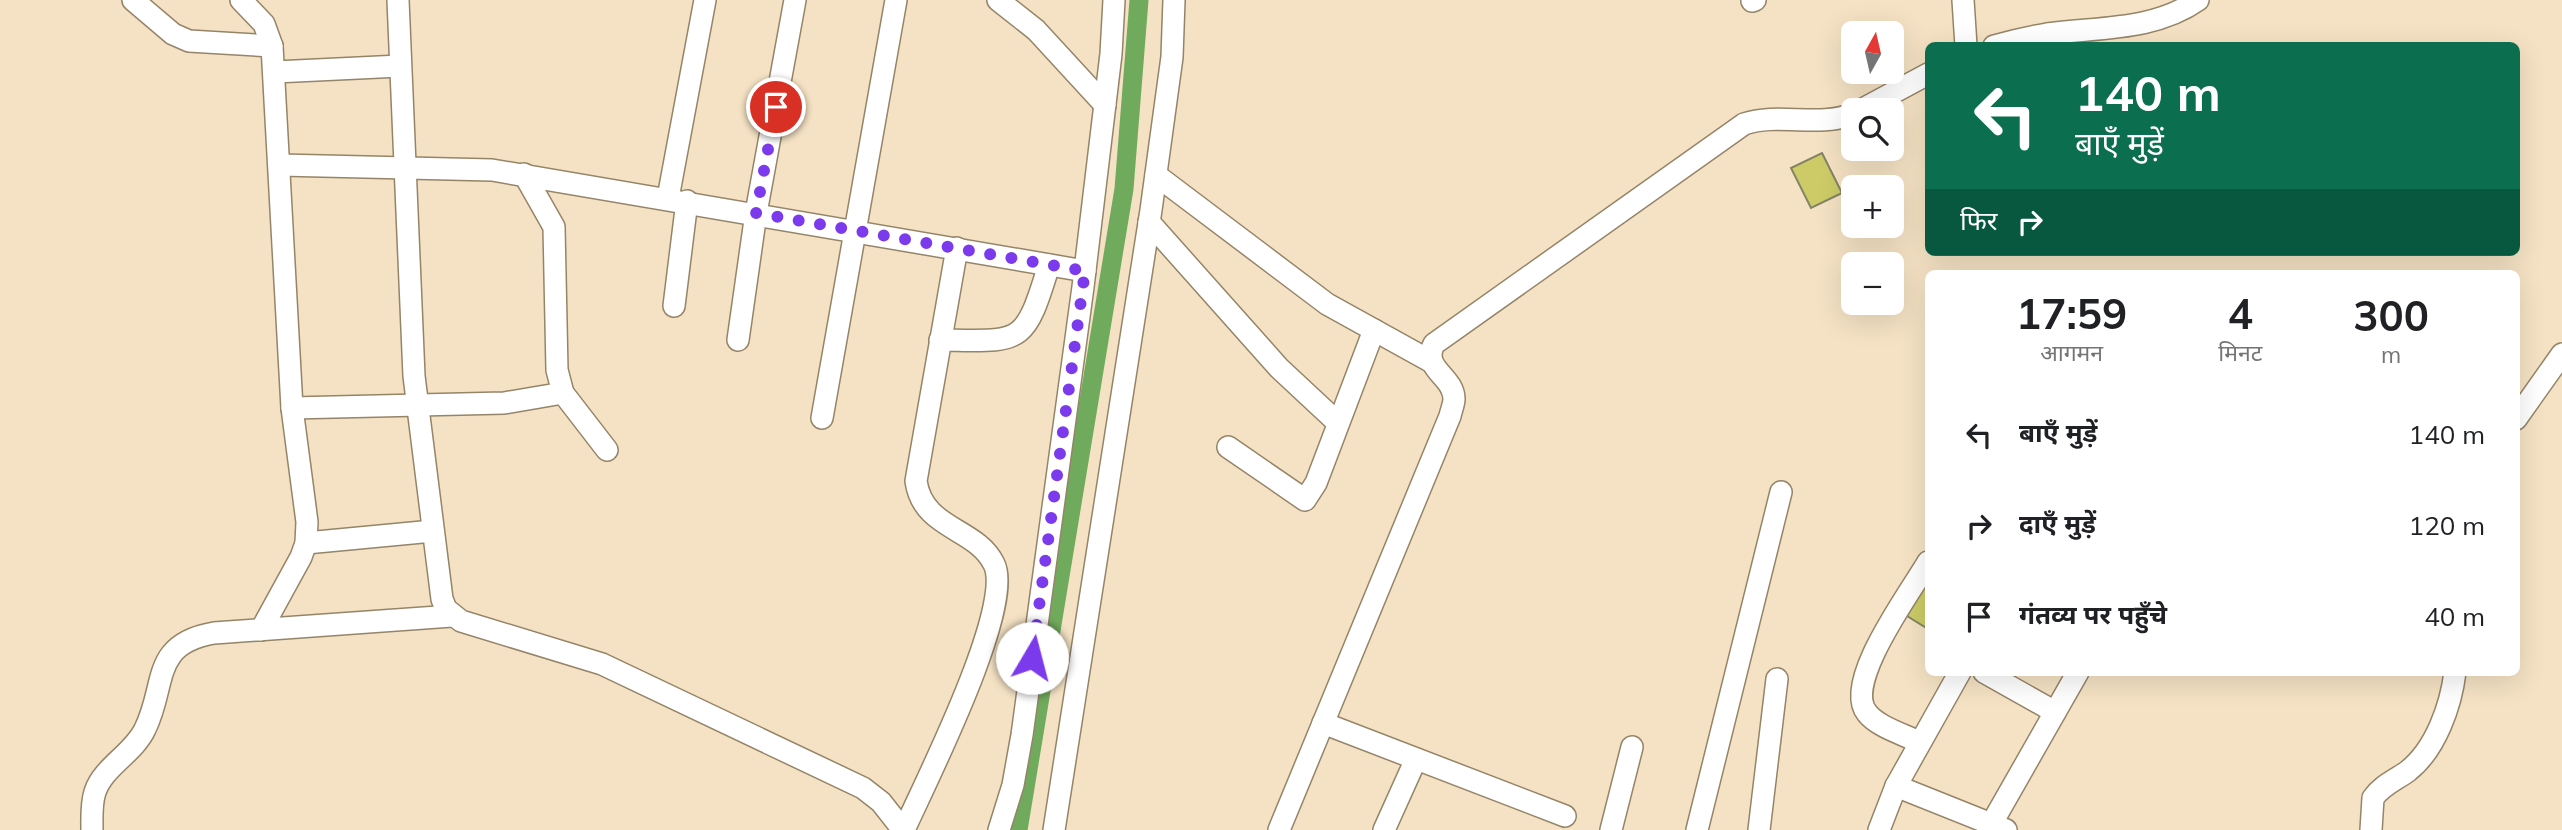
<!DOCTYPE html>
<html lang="hi">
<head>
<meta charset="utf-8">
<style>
  body { margin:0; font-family:Mulish,"Noto Sans Devanagari",sans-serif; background:#f6f6f6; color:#202124; height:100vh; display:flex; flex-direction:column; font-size:26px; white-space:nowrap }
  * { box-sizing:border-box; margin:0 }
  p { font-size:23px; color:#757577 }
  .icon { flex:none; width:38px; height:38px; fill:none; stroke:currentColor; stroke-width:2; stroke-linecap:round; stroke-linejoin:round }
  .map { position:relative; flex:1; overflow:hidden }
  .details { position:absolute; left:1925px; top:270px; width:595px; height:406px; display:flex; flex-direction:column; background:#fff; border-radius:10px; box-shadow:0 7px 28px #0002 }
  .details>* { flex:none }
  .hud { position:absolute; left:1925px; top:42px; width:595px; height:214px; border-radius:10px; box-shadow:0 7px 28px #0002; background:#0b6e4f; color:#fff; overflow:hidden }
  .needle { width:46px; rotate:8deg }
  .fabs { position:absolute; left:1841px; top:21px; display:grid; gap:14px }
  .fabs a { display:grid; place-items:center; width:63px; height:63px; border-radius:10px; background:#fff; box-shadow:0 7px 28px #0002; font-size:35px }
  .pin { position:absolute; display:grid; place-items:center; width:60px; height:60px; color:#fff; margin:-30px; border:4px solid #fff; border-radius:50%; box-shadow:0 2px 7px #0007 }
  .me { position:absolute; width:77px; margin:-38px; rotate:8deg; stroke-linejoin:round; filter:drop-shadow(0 0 5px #0008) }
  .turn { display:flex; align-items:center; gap:24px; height:147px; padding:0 35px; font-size:32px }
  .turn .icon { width:91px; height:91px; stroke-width:2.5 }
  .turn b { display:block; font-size:49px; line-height:60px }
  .then { display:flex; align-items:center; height:66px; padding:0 35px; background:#0003; gap:14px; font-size:26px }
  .eta { display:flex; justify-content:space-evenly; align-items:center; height:119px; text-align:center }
  .eta b { font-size:42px; font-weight:700; line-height:49px }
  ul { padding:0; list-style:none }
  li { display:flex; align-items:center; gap:21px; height:91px; padding:0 35px }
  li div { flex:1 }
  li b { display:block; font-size:26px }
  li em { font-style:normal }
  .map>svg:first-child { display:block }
</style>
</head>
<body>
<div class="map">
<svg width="2562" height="830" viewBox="0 0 2562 830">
  <rect width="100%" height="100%" fill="#f5e2c4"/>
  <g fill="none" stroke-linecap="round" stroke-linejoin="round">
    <polyline stroke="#70aa5c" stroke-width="19" points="1018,830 1124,189 1139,0"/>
  </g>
  <g fill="#cccb67" stroke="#848465" stroke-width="2">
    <polygon points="1822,153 1842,193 1811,208 1791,168"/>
    <polygon points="1928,578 1928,629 1907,616"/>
  </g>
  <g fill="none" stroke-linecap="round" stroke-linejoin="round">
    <g stroke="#958468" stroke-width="24">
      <g id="minor">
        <polyline points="133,0 173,34 189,41 272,46"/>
        <polyline points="241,0 264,24 272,46 292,408 307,522 306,543 301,557 261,630"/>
        <polyline points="398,0 414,376 442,599 446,609 461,621 602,664 863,788 881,802 903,830"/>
        <polyline points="998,0 1036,30 1105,105"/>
        <polyline points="1963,0 1966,46"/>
        <polyline points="1752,1 1755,0"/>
        <path d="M1994 46C2012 41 2029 37 2047 34 2098 27 2154 31 2198 0"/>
        <polyline points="275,72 400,66"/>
        <polyline points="1861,110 1928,74"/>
        <polyline points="280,165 492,170 1085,271"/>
        <polyline points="524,174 554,227 557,370 563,393 607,450"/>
        <polyline points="1156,175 1327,304 1430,361"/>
        <polyline points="668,198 705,0"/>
        <polyline points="1149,222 1279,368 1338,423"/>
        <polyline points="674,306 687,201"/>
        <polyline points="738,340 756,213 795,0"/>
        <path d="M940 340C1022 341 1024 347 1049 265"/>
        <polyline points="292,408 504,403 563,393"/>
        <polyline points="822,418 896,0"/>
        <polyline points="2516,419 2562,354"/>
        <polyline points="1228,447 1305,500 1316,483 1374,330"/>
        <polyline points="306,543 433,531"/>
        <polyline points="1984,672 2055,712"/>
        <polyline points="1323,723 1565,816"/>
        <path d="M1919 742C1903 734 1878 727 1867 713 1842 683 1912 590 1928 562"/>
        <polyline points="1896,786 2006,830"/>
        <path d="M92 830C92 818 91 804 95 792 103 767 134 753 145 729 167 685 150 644 214 633L452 616"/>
        <path d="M904 830C925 783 1015 606 994 564 976 527 923 530 916 481L957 248"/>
        <polyline points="999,830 1013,785 1022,735 1083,287 1111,54 1114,0"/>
        <polyline points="1054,830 1151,210 1172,57 1174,0"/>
        <path d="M1279 830 1450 416C1451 411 1454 404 1454 399 1454 376 1421 369 1434 344L1744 124C1779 112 1818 128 1853 114"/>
        <polyline points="1384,830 1416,759"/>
        <polyline points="1611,830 1632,747"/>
        <polyline points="1697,830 1781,492"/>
        <polyline points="1759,830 1777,679"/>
        <polyline points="1879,830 1896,786 1960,672"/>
        <polyline points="1988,830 2078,672"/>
        <path d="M2371 830 2373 798C2382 785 2396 780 2408 771 2436 749 2451 705 2455 672"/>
      </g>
    </g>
    <use href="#minor" stroke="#fff" stroke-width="21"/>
  </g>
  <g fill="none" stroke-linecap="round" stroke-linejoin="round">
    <polyline stroke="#7c3aed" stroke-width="12" stroke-dasharray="0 21.6" points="776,107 756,213 1085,271 1032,658"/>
  </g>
</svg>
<div class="fabs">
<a><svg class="needle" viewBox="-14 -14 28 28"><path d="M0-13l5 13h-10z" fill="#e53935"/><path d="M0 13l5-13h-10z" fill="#757577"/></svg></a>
<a><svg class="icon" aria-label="search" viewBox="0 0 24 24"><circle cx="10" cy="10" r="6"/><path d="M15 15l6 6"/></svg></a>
<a>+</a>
<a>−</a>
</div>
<div class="pin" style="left:776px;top:107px;background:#d93025"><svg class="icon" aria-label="arrive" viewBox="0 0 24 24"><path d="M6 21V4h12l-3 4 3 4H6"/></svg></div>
<svg class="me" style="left:1032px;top:658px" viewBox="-20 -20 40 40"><circle r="19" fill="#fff"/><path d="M0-13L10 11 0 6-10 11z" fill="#7c3aed"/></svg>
<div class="hud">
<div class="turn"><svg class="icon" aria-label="left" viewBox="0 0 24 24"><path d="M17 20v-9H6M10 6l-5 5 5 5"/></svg><div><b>140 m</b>बाएँ मुड़ें</div></div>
<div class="then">फिर<svg class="icon" aria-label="right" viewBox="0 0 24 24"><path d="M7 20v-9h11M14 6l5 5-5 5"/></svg></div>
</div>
<section class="details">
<div class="eta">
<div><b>17:59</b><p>आगमन</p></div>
<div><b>4</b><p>मिनट</p></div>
<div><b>300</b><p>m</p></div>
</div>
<ul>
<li><svg class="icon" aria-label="left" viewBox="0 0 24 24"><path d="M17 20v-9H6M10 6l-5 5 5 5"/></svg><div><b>बाएँ मुड़ें</b></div><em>140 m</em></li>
<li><svg class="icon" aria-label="right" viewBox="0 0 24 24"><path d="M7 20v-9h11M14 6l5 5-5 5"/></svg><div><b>दाएँ मुड़ें</b></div><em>120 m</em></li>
<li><svg class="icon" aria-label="arrive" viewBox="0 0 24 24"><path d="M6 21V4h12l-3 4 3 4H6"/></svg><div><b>गंतव्य पर पहुँचे</b></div><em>40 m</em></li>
</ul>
</section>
</div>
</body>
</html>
